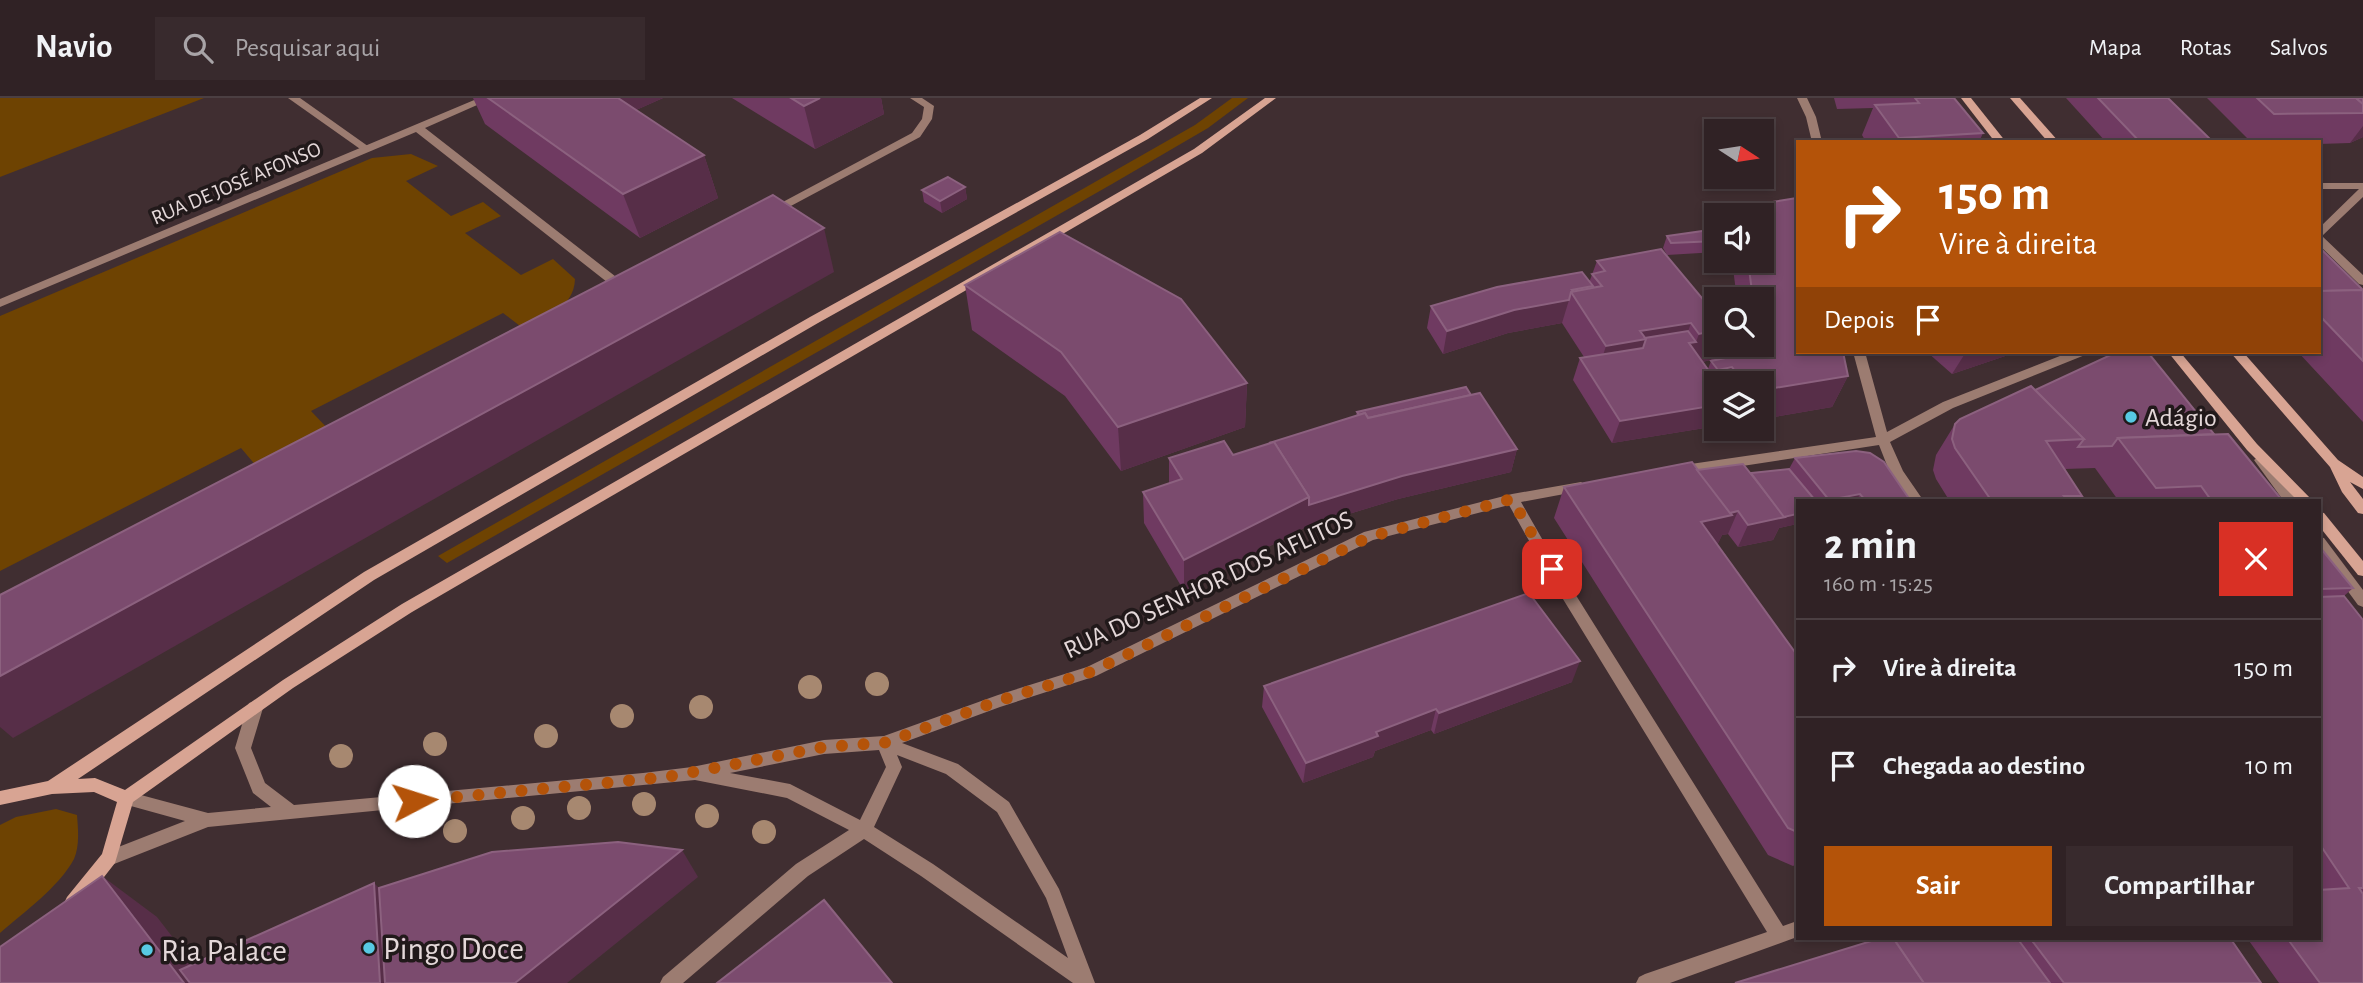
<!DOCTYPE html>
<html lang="pt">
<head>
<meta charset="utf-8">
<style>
  body { margin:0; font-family:"Alegreya Sans",sans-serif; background:#382a2d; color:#f1f3f6; height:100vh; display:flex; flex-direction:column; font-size:26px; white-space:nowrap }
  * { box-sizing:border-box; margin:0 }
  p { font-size:23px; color:#a8a4a7 }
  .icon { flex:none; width:38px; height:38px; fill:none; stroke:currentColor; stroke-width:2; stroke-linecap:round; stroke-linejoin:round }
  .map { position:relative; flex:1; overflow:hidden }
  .details { position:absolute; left:1796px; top:401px; width:525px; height:441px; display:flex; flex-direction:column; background:#302225; border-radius:0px; box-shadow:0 4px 10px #0003,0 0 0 2px #4b3f42 }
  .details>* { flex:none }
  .banner { position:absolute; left:1796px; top:42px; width:525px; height:214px; border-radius:0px; box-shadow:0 4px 10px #0003,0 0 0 2px #4b3f42; background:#b45309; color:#fff; overflow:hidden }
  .needle { width:46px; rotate:102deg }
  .tools { position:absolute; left:1704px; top:21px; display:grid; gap:14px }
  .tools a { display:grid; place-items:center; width:70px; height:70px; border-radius:0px; background:#302225; box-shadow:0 4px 10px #0003,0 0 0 2px #4b3f42; font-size:35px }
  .pin { position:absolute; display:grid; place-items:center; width:60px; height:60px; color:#fff; margin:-30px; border-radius:14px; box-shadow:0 4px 10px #0006 }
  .me { position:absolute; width:77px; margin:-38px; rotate:85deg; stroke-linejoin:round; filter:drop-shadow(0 0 5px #0008) }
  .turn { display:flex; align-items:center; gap:24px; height:147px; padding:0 28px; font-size:32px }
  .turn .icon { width:91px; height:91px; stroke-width:2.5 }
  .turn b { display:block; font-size:49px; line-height:60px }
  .then { display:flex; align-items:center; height:66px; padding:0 28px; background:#0003; gap:14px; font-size:26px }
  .round { display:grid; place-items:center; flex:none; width:74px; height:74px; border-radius:0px; background:#382a2d }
  .summary { display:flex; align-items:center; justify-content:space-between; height:119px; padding:0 28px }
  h1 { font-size:42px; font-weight:600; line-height:52px }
  .primary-button { display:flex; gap:14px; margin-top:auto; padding:14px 28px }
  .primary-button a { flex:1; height:80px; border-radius:0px; background:#b45309; color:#fff; font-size:28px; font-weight:600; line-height:80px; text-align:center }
  .primary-button a+a { background:#382a2d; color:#f1f3f6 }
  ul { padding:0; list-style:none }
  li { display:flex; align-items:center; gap:21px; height:98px; padding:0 28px; border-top:2px solid #4b3f42 }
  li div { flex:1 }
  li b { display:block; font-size:26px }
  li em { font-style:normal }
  header { display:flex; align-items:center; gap:42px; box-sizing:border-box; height:98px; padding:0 35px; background:#302225; border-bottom:2px solid #4b3f42 }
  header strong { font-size:33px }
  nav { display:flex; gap:38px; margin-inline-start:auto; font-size:24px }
  .search { width:490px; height:63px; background:#382a2d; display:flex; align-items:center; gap:18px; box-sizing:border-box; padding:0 24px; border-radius:0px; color:#a8a4a7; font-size:26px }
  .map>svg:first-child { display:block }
</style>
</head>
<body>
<header>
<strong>Navio</strong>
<div class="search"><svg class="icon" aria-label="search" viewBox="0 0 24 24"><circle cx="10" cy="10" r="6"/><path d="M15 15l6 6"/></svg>Pesquisar aqui</div>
<nav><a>Mapa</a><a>Rotas</a><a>Salvos</a></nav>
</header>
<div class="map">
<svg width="2363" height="885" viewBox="0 0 2363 885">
  <rect width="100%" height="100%" fill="#402e31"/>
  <g fill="#6e4302">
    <polygon points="0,0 204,0 0,79"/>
    <polygon points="1232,0 1248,0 1208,30 1112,86 447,465 438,458 1195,27"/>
    <path d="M411 56 438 68 406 83 451 118 483 104 501 118 465 135 521 177 553 161 575 181C574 210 546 218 524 231L503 215 311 313 330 333 258 370 241 350 0 473V218L372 60Z"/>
    <path d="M56 711 77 717C78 731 80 747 74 761 59 789 24 814 0 835V727L16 719Z"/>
  </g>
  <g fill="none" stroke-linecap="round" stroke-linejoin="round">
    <polygon fill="#9c7c71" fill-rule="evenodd" points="288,0 300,0 372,51 367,54 363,53"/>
    <g fill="#9c7c71" fill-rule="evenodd">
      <polygon points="479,0 493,0 425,30 629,189 629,195 621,195 416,34 0,209 0,201"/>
      <polygon points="910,0 922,0 934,8 932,21 920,39 774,117 766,117 766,113 912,35 922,21 924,9"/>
      <polygon points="1797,0 1807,0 1816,19 1822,44 1812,44 1806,19"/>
      <polygon points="2319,85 2363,85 2363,99 2322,138 2363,177 2363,187 2359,186 2319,147 2319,130 2359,91 2319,91"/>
      <polygon points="1853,254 1865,254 1887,334 1943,304 2070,254 2087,254 2085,257 1953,310 1890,344 1903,373 1923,402 1909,402 1890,375 1879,347 1677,378 1672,376 1670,373 1677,368 1876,339"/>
      <polygon points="2261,357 2266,359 2297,402 2283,402 2254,362"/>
      <path d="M1581 384 1588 389 1586 392 1521 404 1557 467 1783 828 1797 823V839L1670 885H1636L1639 879 1645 876 1767 834 1547 475 1509 407 1373 442 1096 578 1000 609 902 645 958 666 1009 704 1059 791 1095 885H1073L921 778 864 741 808 778 683 885H660L663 879 796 766 849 732 787 700 695 682 208 729 109 768 103 765 101 760 103 755 185 723 120 705 118 700 120 695 126 693 208 715 271 709 253 695 235 650 247 610 249 605 255 603 261 605 263 610 251 650 265 685 294 707 643 675 692 669 824 642 884 638 998 597 1087 569 1364 434 1512 396ZM879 652 886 669 860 722 790 686 730 675 824 656ZM897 657 946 676 997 714 1046 800 1068 860 933 766 874 729 902 669Z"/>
      <polygon points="2319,439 2324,440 2363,492 2363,509 2358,507 2319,454"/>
    </g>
    <g fill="#d8a493" fill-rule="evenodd">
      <polygon points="1200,0 1212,0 1148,41 818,225 374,482 78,681 95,680 125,692 283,582 402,506 1194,51 1265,0 1276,0 1202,55 412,514 293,590 133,704 115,765 79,811 73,813 67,811 64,805 67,799 102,756 117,704 94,694 52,696 0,707 0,693 48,683 364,474 810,219 1140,37"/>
      <polygon points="1961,0 1971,0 2006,44 1995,44"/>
      <polygon points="2010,0 2020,0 2059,44 2048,44"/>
      <polygon points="2168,254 2180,254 2257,346 2312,402 2297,402 2247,352"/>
      <polygon points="2230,254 2243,254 2338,362 2363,379 2363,391 2350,384 2363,401 2363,416 2358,415 2342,394 2330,369"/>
      <polygon points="2319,414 2324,415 2363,463 2363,478 2358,477 2319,428"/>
    </g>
  </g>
  <g fill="#a78870">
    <circle cx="877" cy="586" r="12"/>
    <circle cx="810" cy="589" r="12"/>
    <circle cx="701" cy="609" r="12"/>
    <circle cx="622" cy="618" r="12"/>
    <circle cx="546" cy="638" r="12"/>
    <circle cx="435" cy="646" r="12"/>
    <circle cx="341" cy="658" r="12"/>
    <circle cx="644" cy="706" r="12"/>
    <circle cx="579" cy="710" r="12"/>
    <circle cx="707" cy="718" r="12"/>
    <circle cx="523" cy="720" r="12"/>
    <circle cx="455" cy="733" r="12"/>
    <circle cx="764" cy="734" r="12"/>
  </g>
  <g fill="#6f3a61" fill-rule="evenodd">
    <polygon points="473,0 663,0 636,12 704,57 718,100 640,140 485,26"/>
    <polygon points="732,0 881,0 884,16 815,51"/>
    <polygon points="1834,0 1954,0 1983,35 1979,44 1866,44 1862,37 1873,10 1837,11"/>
    <polygon points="2066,0 2168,0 2213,44 2106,44"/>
    <polygon points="2207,0 2363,0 2363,39 2350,45 2319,46 2319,44 2251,44"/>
    <polygon points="965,89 967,101 942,115 924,104 922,92"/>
    <path d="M1797 100V254H1843L1848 278 1832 309 1762 321V285H1717V328L1612 345 1573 282 1580 260 1584 259 1562 225 1508 235 1443 256 1427 230 1431 208 1497 189 1582 174 1589 183 1590 182 1597 163 1661 151 1717 218V247H1721L1720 249 1731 247H1762V201H1737L1732 163H1762V117H1738L1742 109ZM1711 262V263L1708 271 1702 264Z"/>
    <polygon points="1717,131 1717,154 1667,157 1663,150 1667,138"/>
    <polygon points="2319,149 2363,192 2363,324 2298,254 2319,254"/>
    <polygon points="965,187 1247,285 1245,329 1121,373 1065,298 972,232"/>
    <polygon points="1927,254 2017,254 1952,276"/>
    <polygon points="2035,292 2214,336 2282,402 2118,402 2095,370 2065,371 2082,398 2079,402 1949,402 1936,381 1933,372 1936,357 1955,326"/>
    <polygon points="1471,297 1517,351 1511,374 1398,401 1306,429 1184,493 1144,425 1143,394 1169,385 1169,360 1233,357 1356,318 1357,314"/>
    <polygon points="1795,360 1910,402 1797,402 1797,426 1779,430 1773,442 1738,449 1728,436 1722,437 1717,447 1797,557 1797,766 1793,768 1768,757 1554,420 1564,389 1697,372 1751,375 1789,371"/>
    <polygon points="2319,448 2353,490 2344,498 2363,522 2363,885 2279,885 2247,840 2319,840"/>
    <polygon points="1572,584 1434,636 1431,632 1375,653 1373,659 1303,685 1262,609 1264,588"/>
    <polygon points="1896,840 2230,840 2261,885 1735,885"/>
  </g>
  <g fill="#572e48">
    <polygon points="598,0 663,0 607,25"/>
    <polygon points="820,0 881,0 884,16 815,51 804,8"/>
    <polygon points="2363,28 2363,39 2350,45"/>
    <polygon points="704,57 718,100 640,140 623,96"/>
    <polygon points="965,89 967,101 942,115 940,103"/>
    <polygon points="824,130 834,174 13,640 0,629 0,578"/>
    <polygon points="1569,202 1562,225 1508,235 1443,256 1447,233 1514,212"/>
    <polygon points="1691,225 1680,256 1596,279 1606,248 1640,233"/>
    <polygon points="1717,232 1717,247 1721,247 1719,252 1717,249 1711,262 1680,268 1689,245 1696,244 1699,236"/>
    <polygon points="1966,254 2017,254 1952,276"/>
    <polygon points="1732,269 1725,285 1705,303 1718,272"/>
    <polygon points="1848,278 1832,309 1762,321 1762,292"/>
    <polygon points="1247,285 1245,329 1121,373 1118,329"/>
    <polygon points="1717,307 1717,328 1612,345 1620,323"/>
    <polygon points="1517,351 1511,374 1398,401 1306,429 1184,493 1184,462 1309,399"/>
    <polygon points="1860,396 1857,402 1833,402"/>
    <polygon points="1738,413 1728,436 1722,437 1717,448 1701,424 1721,417"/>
    <polygon points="1797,416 1797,426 1779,430 1773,442 1738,449 1748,427"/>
    <polygon points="1580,563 1572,584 1434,636 1439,615"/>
    <polygon points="1436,611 1431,632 1375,653 1373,659 1303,685 1306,665 1376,634"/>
    <polygon points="682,752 698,779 567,885 515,885"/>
    <polygon points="102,778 157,819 208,885 184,885"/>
    <polygon points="374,785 405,816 410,885 380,885"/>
  </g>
  <g fill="#7b4b6e" stroke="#8c617f" stroke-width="2">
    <polygon points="488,0 618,0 704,57 623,96"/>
    <polygon points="791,0 820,0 804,8"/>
    <polygon points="1915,0 1954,0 1983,35 1899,40 1875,7 1919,5"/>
    <polygon points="2098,0 2168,0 2213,44 2140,44"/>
    <polygon points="2257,0 2356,0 2363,6 2363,15 2274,16"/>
    <polygon points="2356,0 2363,0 2363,6"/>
    <polygon points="948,79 965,89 940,103 922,92"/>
    <polygon points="773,97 824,130 0,578 0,497"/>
    <polygon points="1797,100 1797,254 1843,254 1848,278 1762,292 1762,285 1744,285 1732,269 1718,272 1711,263 1725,260 1717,249 1731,247 1762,247 1762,201 1753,201 1748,163 1762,163 1762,117 1743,117 1742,109"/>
    <polygon points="1717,131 1717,143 1671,145 1667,138"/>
    <polygon points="1060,134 1181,201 1247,285 1118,329 1061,254 965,187"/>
    <polygon points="2319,149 2363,192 2319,193"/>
    <polygon points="1661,151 1717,218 1717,232 1699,236 1691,225 1640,233 1646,241 1606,248 1571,194 1602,188 1592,176 1605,173 1597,163"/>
    <polygon points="1582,174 1593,188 1572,192 1573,193 1571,194 1569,202 1514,212 1447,233 1431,208 1497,189"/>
    <polygon points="2363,192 2363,263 2319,217 2319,193"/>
    <polygon points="1688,233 1696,244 1689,245 1714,280 1728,278 1734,285 1717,285 1717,307 1620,323 1580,260 1643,250 1646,241 1645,240"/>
    <polygon points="2117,254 2145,254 2150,257 2214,336 2118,340 2112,348 2078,349 2084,341 2035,292"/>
    <polygon points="2031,288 2084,341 2046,343 2082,398 2064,398 2068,402 1991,402 1955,350 1952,341 1955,326 1960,321"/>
    <polygon points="1466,289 1471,297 1368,320 1365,315 1359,317 1357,314"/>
    <polygon points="1480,295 1517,351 1402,378 1309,407 1309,399 1274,344 1269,345 1365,315 1368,320"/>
    <polygon points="2228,336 2282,402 2211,402 2201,388 2156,390 2118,340"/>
    <polygon points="1224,343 1233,357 1274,344 1309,399 1184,462 1143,394 1182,381 1169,360"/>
    <polygon points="1856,353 1870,355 1884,364 1910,402 1865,402 1860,396 1829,402 1795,360"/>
    <polygon points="1692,364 1732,417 1701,424 1797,557 1797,734 1788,730 1564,389"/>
    <polygon points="1743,366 1785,419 1748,427 1738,413 1730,415 1697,372"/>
    <polygon points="1789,371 1815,402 1797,402 1797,416 1784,419 1751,375"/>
    <polygon points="2319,448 2353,490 2319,491"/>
    <polygon points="1529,495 1580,563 1439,615 1436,611 1376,634 1378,638 1306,665 1264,588"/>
    <polygon points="2344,498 2363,522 2363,790 2359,790 2363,796 2363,885 2320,885 2287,840 2319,840 2319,792 2349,790 2319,745 2319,499"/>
    <polygon points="618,744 682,752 515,885 385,885 379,790 492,754"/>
    <polygon points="102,778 184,885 0,885 0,849"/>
    <polygon points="374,785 380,885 190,885 180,872"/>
    <polygon points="824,802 892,885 717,885"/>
    <polygon points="1881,840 1893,840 1924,885 1735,885"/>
    <polygon points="1896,840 2017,840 2050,885 1924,885 1894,841"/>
    <polygon points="2030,840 2230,840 2261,885 2064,885"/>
  </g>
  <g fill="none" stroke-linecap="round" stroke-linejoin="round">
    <polyline stroke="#b45309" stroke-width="12" stroke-dasharray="0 21.6" points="414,703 667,679 824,649 884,645 998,603 1091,574 1369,439 1512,401 1552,471"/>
  </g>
  <g fill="#57c9e3" stroke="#21191a" stroke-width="2.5">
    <circle cx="2131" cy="319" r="7"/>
    <circle cx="369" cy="850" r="7"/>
    <circle cx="147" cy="852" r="7"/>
  </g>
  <g text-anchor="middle" stroke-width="7" stroke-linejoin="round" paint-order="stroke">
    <g font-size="21" fill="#e4d8d9" stroke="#21191a">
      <text transform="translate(236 85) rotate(-23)" y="7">RUA DE JOSÉ AFONSO</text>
    </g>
    <g font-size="26" fill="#e4d8d9" stroke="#21191a" text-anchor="start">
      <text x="2145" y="328">Adágio</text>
    </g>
    <g font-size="26" fill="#e4d8d9" stroke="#21191a">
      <text transform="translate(1208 486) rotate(-25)" y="9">RUA DO SENHOR DOS AFLITOS</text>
    </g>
    <g font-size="32" fill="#e4d8d9" stroke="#21191a" text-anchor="start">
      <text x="383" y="861">Pingo Doce</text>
      <text x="161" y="863">Ria Palace</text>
    </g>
  </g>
</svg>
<div class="tools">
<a><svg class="needle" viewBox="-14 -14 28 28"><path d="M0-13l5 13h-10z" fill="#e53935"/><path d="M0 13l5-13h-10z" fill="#a8a4a7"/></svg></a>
<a><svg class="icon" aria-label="sound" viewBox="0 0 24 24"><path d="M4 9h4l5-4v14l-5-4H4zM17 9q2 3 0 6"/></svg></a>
<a><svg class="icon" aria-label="search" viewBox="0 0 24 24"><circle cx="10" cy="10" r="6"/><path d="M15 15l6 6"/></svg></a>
<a><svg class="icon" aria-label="layers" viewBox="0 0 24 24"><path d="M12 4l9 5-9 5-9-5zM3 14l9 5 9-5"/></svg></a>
</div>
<div class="pin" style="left:1552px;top:471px;background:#d93025"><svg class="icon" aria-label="arrive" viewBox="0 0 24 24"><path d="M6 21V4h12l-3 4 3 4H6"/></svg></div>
<svg class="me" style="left:414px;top:703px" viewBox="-20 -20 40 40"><circle r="19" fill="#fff"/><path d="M0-13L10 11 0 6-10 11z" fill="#b45309"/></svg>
<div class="banner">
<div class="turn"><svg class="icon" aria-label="right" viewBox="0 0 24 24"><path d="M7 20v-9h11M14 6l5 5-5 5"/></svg><div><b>150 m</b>Vire à direita</div></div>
<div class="then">Depois<svg class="icon" aria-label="arrive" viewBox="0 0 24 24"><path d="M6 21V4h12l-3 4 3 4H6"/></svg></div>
</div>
<section class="details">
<div class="summary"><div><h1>2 min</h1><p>160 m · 15:25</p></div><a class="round" style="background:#d93025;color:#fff"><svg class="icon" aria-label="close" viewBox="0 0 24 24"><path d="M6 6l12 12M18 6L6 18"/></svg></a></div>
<ul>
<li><svg class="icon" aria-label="right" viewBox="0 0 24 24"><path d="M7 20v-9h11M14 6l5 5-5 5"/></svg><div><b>Vire à direita</b></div><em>150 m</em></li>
<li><svg class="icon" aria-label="arrive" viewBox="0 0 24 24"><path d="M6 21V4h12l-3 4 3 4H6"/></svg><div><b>Chegada ao destino</b></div><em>10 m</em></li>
</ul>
<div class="primary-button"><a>Sair</a><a>Compartilhar</a></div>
</section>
</div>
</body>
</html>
